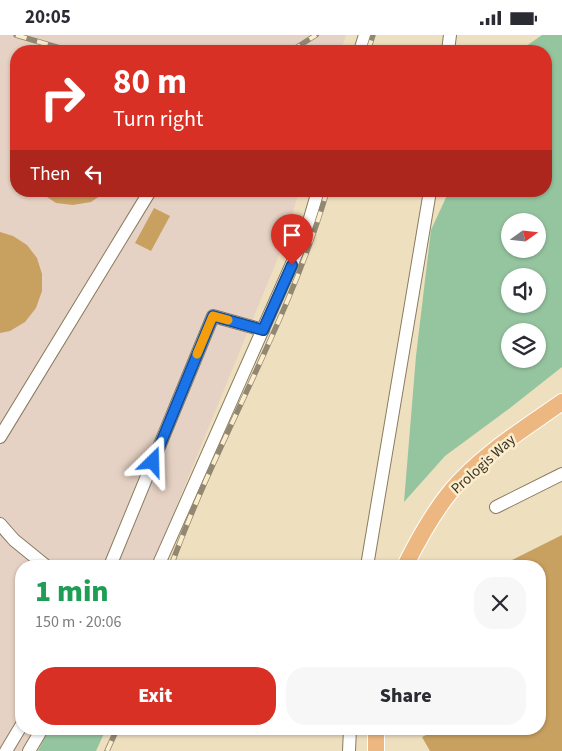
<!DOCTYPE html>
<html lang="en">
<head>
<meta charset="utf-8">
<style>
  body { margin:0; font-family:"Source Sans 3",sans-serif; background:#f7f7f7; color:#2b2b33; height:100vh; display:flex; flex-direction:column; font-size:19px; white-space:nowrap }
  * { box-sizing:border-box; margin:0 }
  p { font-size:16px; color:#7c7c81 }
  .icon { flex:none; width:28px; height:28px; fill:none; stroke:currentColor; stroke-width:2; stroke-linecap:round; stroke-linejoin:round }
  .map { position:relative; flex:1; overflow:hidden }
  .side { position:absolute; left:15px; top:525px; width:531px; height:175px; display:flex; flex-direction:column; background:#fff; border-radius:20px; box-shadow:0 1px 4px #0004 }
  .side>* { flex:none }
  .hud { position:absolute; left:10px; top:10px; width:542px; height:152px; border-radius:20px; box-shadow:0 1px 4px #0004; background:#d93025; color:#fff; overflow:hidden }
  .needle { width:32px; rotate:75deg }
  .fabs { position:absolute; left:501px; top:178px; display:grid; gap:10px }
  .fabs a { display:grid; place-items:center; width:45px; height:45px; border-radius:50%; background:#fff; box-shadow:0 1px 4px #0004; font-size:25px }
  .pin { position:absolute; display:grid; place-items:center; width:42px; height:42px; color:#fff; margin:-51px -21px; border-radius:50% 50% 50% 0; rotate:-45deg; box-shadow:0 0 5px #0007 }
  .pin .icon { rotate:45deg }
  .me { position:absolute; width:55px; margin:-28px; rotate:22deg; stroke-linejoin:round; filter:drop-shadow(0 0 4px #0008) }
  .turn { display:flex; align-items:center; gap:18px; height:105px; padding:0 20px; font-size:22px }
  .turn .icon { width:65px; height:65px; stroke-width:2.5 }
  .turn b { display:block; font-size:35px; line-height:42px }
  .then { display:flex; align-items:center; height:48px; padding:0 20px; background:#0003; gap:10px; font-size:19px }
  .round { display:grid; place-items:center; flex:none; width:52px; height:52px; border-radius:20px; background:#f7f7f7 }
  .headline { display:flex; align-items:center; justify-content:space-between; height:85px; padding:0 20px }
  h1 { font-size:30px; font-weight:800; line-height:38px; color:#1e9e55 }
  .action { display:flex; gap:10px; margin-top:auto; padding:10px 20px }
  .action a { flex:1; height:58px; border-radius:20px; background:#d93025; color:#fff; font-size:20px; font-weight:800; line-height:58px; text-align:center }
  .action a+a { background:#f7f7f7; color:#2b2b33 }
  .status { display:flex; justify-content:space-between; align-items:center; height:35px; padding:0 25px; background:#fff; direction:ltr }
  .status svg { height:14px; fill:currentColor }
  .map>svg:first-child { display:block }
</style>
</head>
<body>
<div class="status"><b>20:05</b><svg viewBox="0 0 49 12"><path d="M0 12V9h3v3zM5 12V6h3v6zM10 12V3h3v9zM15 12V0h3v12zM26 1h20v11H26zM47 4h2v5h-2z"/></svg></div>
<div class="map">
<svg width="562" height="716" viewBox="0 0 562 716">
  <rect width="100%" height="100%" fill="#eedfbf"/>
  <polygon fill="#e6d2c4" points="0,0 346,0 341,16 16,16 16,156 299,156 282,213 152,531 21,531 21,694 49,694 38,716 0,716"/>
  <g fill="#95c59f" fill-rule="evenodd">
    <path d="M542 0H562V332L510 373 445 421 404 467 416 321 431 195 449 156H546V16H519ZM510 186H538V214H510ZM510 241H538V269H510ZM510 296H538V324H510Z"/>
    <polygon points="49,694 106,694 96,716 38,716"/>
  </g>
  <g fill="#c8a060">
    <polygon points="38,156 107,156 91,167 73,170 56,168"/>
    <polygon points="154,173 170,181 151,216 135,208"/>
    <polygon points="0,197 13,201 27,210 37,223 42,239 42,256 36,273 25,287 10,296 0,298"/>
    <polygon points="562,500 562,716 430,716 422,702 438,694 540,694 540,531 500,531"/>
  </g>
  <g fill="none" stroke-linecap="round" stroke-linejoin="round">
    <g stroke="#897c5e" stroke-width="14">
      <g id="minor">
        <polyline points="360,16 365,0"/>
        <polyline points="448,16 450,0"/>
        <polyline points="0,402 150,156"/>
        <polyline points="496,472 562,439"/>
        <polyline points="0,489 14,505 46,531"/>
        <polyline points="110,531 213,281 263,295"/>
        <polyline points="158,531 306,197 318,156"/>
        <polyline points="367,531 430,156"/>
        <polyline points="6,716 21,691"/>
        <polyline points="29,716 42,694"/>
        <polyline points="349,716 350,694"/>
      </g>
    </g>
    <g stroke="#fff" stroke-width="18">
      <g id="major">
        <path d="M405 531C418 505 432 479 451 456 481 420 524 394 562 367"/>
        <polyline points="376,694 376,716"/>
      </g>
    </g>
    <use href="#minor" stroke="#fff" stroke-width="12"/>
    <use href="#major" stroke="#ecb780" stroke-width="16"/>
    <g stroke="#928872" stroke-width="5.5">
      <g id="rail">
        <polyline points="16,0 70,16"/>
        <polyline points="291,16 316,0"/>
        <polyline points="368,16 373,0"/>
        <path d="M171 531C217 404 289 287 327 156"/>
        <polyline points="107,716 117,694"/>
      </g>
    </g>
    <use href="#rail" stroke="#fbeccc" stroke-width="4" stroke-dasharray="11" stroke-linecap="butt"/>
  </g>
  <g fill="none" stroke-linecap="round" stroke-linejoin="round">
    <g stroke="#114b97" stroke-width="12">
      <polyline id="route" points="153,427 213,281 263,295 292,230"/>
    </g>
    <use href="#route" stroke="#1a73e8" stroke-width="9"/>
    <polyline stroke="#f59e0b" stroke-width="9" points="197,319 213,281 228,285"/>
  </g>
  <g text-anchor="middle" stroke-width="5" stroke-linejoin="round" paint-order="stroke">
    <g font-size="15" fill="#3a3528" stroke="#fbeccc">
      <text transform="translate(483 429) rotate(-42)" y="5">Prologis Way</text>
    </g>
  </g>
</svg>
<div class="fabs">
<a><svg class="needle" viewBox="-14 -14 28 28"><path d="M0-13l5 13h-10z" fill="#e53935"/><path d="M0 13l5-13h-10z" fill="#7c7c81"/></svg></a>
<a><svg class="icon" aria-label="sound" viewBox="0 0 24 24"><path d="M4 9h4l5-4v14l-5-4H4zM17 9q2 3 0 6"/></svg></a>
<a><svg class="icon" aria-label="layers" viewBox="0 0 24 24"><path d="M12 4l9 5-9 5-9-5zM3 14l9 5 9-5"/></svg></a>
</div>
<div class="pin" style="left:292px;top:230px;background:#d93025"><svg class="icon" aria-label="arrive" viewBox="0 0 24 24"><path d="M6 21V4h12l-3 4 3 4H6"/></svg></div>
<svg class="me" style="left:153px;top:427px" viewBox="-20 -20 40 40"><path d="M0-17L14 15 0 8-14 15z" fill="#1a73e8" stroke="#fff" stroke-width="4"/></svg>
<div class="hud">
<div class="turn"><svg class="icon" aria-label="right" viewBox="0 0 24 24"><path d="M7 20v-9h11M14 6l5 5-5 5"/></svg><div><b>80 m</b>Turn right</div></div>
<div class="then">Then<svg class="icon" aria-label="left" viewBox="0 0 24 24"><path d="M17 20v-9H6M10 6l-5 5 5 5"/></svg></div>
</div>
<section class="side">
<div class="headline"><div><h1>1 min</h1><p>150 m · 20:06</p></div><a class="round"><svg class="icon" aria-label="close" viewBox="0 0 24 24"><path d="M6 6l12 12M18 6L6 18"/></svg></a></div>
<div class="action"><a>Exit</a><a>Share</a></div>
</section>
</div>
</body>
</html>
